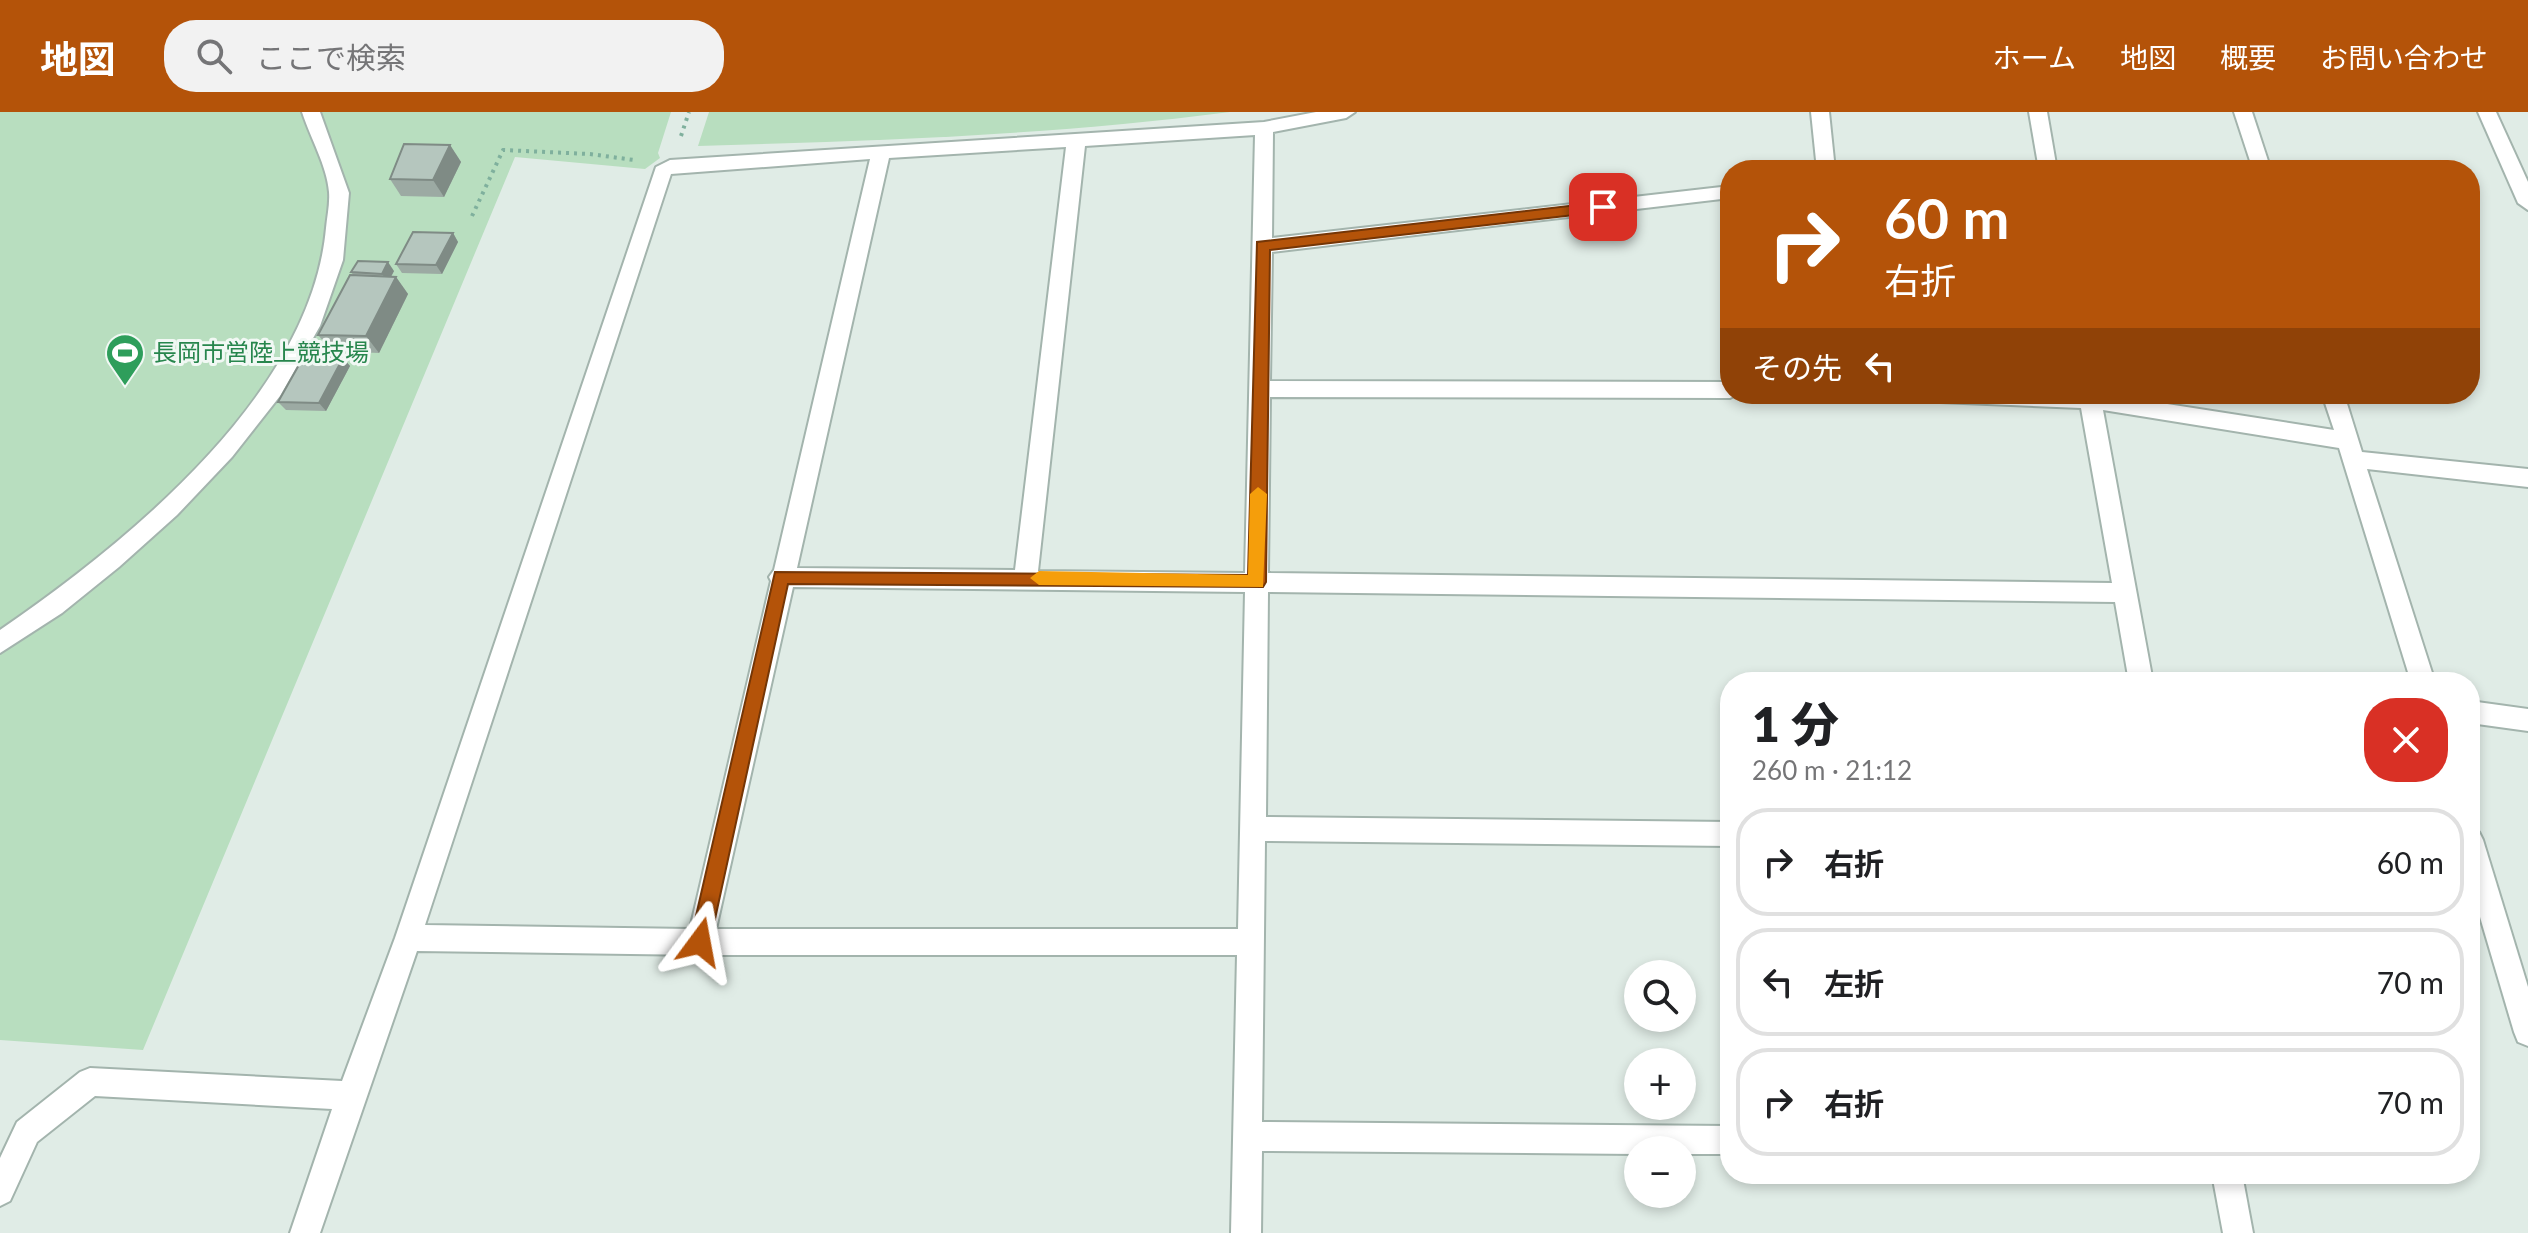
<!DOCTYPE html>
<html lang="ja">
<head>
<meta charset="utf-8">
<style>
  body { margin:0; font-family:Lato,"Noto Sans JP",sans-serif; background:#f2f2f2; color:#202124; height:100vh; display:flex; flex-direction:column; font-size:30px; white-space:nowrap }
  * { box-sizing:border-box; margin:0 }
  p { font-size:26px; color:#757577 }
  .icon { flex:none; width:44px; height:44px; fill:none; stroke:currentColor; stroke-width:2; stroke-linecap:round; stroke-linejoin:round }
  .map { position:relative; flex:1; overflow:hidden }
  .drawer { position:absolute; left:1720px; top:560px; width:760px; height:512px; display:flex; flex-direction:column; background:#fff; border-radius:32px; box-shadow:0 4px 12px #0003 }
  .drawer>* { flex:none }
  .banner { position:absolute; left:1720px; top:48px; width:760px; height:244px; border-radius:32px; box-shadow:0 4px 12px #0003; background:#b45309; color:#fff; overflow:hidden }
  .controls { position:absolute; left:1624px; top:848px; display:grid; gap:16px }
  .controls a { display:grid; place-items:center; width:72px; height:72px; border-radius:50%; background:#fff; box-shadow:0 4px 12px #0003; font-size:40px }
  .pin { position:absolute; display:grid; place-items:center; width:68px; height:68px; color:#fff; margin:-34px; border-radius:16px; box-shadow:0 4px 12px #0006 }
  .me { position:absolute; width:88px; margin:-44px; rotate:13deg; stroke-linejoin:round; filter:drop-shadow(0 0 6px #0008) }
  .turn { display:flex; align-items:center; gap:28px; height:168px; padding:0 32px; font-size:36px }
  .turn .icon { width:104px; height:104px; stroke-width:2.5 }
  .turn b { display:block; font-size:56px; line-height:68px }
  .then { display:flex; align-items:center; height:76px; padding:0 32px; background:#0003; gap:16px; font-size:30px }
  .round { display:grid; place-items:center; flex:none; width:84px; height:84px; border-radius:32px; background:#f2f2f2 }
  .overview { display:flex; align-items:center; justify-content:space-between; height:136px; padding:0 32px }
  h1 { font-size:48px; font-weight:800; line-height:60px }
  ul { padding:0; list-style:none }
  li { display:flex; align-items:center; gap:24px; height:108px; margin:0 16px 12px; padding:0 16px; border:4px solid #e0e0e0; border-radius:32px }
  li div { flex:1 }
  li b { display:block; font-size:30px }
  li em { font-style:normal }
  header { display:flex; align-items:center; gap:48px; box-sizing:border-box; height:112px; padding:0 40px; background:#b45309; color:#fff }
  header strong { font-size:38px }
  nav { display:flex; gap:44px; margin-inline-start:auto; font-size:28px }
  .search { width:560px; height:72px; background:#f2f2f2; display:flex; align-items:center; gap:20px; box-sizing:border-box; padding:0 28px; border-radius:32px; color:#757577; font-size:30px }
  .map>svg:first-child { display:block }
</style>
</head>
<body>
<header>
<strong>地図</strong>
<div class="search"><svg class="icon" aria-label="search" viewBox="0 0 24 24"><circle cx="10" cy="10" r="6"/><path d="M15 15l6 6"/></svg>ここで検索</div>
<nav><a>ホーム</a><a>地図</a><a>概要</a><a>お問い合わせ</a></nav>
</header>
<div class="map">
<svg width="2528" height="1121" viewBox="0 0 2528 1121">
  <rect width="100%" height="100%" fill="#e0ece6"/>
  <g fill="#b8debf">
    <polygon points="0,0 671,0 658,41 660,46 645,57 515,45 143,938 0,928"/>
    <path d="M709 0H1230C1054 23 875 29 698 34Z"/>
  </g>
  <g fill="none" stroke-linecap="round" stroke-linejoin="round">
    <g stroke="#a3b4ad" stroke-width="4">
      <g id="minor">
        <path d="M302 0H320L349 81 343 148 320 214 280 284 232 345 177 403 119 455 62 501 0 541V518C128 430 311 282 326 116 327 105 330 92 329 80 327 54 310 25 302 0Z"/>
        <path d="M1316 0H1355L1346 6 1273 20 1272 126 1730 74V86L1272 140 1270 269 1730 270V282H1738L1730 286 1270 285 1268 461 2112 471 2081 296 1940 290 1933 288 1929 282H2103L2334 318 2322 282H2344L2362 340 2528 357V375L2367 357 2435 570H2411L2339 336 2103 298 2153 570H2129L2115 490 1268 480 1266 705 1730 710V734L1265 729 1262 1010 1730 1014V1042H1682V1038H1638V1042L1262 1039 1261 1121H1231L1237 843H700L417 839 320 1121H290L332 997 95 984 37 1030 10 1089 0 1094V1046L17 1010 80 960 90 956 342 969 395 826 656 55 670 48 1264 10ZM1255 23 1245 461 1038 459 1085 34ZM1066 35 1015 458 797 456 889 46ZM870 47 774 458 769 465 771 469 690 817 425 813 671 62ZM793 475 1245 480 1238 817H716Z"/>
        <polygon points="1811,0 1829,0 1835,58 1817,58"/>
        <polygon points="2029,0 2047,0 2057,58 2039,58"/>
        <polygon points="2234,0 2252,0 2271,58 2253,58"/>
        <polygon points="2478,0 2496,0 2528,70 2528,98 2518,91"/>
        <polygon points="2470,589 2528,597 2528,619 2470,611"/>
        <polygon points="2470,716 2479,720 2483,728 2528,875 2528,934 2518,930 2514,920 2470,771"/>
        <polygon points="2212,1062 2242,1062 2253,1121 2223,1121"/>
      </g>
    </g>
    <g stroke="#7fb09d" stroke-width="4" stroke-dasharray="3 5" stroke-linecap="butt">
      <polyline points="681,24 689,0"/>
      <polyline points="472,104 503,38 590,42 634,48"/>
    </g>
    <use href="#minor" fill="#fff" fill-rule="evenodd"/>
  </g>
  <g fill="#9caaa3">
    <polygon points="450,33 461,50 444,85 401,84 390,67"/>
    <polygon points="453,121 458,130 442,162 402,161 396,152"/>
    <polygon points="394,159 391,165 396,165 408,182 379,241 332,239 318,223 354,164 351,160"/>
    <polygon points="343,246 350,254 326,299 286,298 278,290"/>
  </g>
  <g fill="#7f8b85">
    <polygon points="450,33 461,50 444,85 433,68"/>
    <polygon points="453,121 458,130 442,162 436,153"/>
    <polygon points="388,150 394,159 388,170 382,162"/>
    <polygon points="396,165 408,182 379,241 366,224"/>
    <polygon points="343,246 350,254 326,299 319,291"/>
  </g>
  <g fill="#b5c6be" stroke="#7f8b85" stroke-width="2">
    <polygon points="404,32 450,33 433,68 390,67"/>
    <polygon points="413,120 453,121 436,153 396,152"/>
    <polygon points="358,149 388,150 382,162 351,160"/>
    <polygon points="350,163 396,165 366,224 318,223"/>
    <polygon points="304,244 343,246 319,291 278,290"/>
  </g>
  <polygon fill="#b45309" stroke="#753606" stroke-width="2" points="1603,90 1611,95 1609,99 1270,138 1266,470 1263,475 788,472 710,830 707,837 700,840 693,837 690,830 775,460 1248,463 1257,130"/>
  <polygon fill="#f59e0b" points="1258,375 1267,382 1263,475 1039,473 1030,466 1039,459 1248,463 1250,382"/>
  <defs>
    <g id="stadium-pin" transform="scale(2)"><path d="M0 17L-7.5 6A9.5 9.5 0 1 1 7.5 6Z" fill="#2e9e5b" stroke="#f1f8f4"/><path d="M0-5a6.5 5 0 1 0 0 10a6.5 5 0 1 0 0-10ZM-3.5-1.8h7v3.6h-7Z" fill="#fff"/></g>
  </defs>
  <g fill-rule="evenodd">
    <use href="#stadium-pin" x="125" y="241"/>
  </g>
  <g text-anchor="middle" stroke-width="6" stroke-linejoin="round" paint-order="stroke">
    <g font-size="24" fill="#27864d" stroke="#f1f8f4" text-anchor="start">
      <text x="153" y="249">長岡市営陸上競技場</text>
    </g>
  </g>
</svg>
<div class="controls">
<a><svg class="icon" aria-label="search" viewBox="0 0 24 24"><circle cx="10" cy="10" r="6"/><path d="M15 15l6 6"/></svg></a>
<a>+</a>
<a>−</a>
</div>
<div class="pin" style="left:1603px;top:95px;background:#d93025"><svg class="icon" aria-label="arrive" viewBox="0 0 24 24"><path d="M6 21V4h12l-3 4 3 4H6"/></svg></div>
<svg class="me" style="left:700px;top:830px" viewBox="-20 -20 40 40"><path d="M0-17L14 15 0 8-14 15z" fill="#b45309" stroke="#fff" stroke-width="4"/></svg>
<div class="banner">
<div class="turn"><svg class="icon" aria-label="right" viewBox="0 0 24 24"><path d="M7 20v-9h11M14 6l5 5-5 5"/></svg><div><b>60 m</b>右折</div></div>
<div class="then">その先<svg class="icon" aria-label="left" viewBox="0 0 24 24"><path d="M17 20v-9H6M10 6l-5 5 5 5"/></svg></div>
</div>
<section class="drawer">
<div class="overview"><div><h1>1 分</h1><p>260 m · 21:12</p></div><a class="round" style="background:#d93025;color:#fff"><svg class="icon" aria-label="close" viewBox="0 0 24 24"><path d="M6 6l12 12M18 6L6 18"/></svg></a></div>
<ul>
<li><svg class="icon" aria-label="right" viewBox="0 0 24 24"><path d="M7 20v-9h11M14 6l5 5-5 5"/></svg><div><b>右折</b></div><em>60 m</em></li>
<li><svg class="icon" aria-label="left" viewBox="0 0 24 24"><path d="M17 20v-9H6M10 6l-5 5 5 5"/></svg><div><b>左折</b></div><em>70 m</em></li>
<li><svg class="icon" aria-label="right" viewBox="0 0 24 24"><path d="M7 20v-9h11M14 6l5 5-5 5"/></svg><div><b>右折</b></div><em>70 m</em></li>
</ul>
</section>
</div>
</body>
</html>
